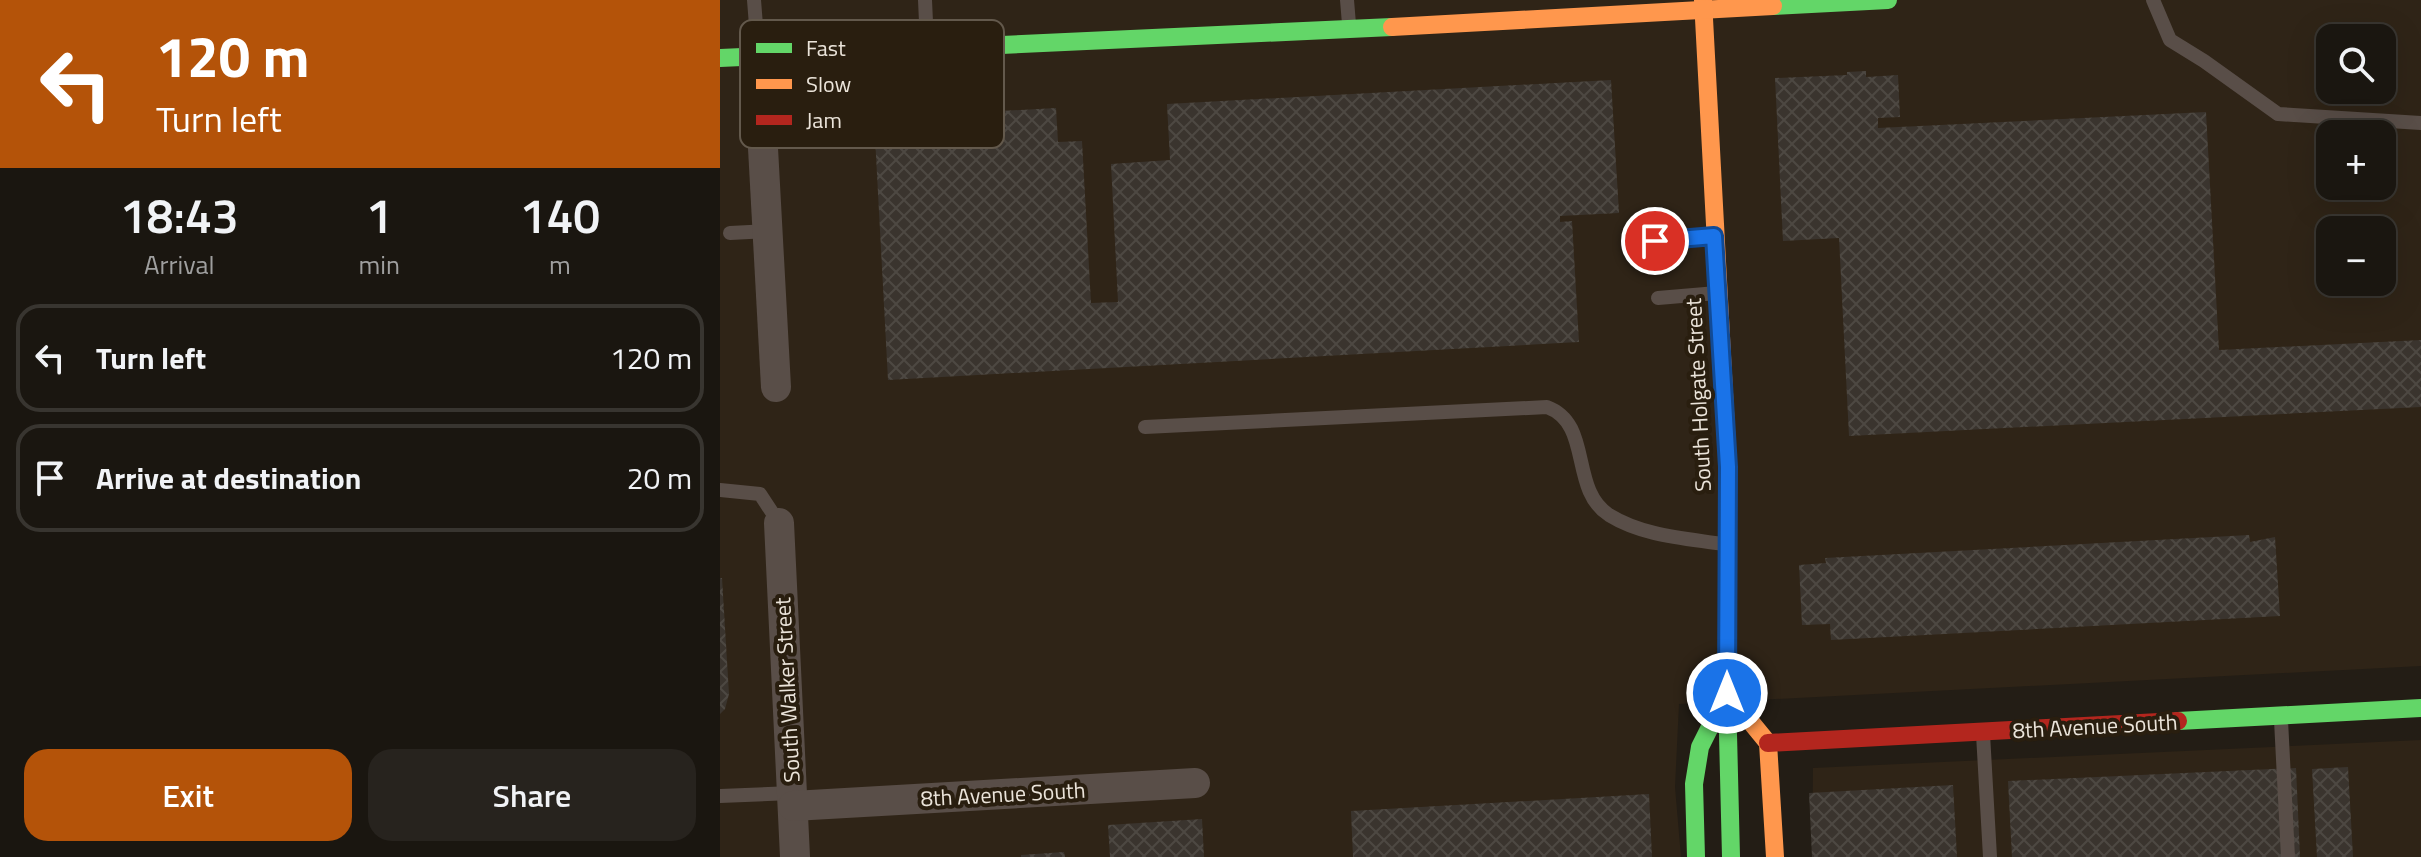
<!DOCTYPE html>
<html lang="en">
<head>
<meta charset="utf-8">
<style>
  body { margin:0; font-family:"Titillium Web",sans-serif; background:#27231e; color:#f1f3f6; height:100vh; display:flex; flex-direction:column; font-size:30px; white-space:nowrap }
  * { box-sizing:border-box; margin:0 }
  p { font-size:26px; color:#9f9f9f }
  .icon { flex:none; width:44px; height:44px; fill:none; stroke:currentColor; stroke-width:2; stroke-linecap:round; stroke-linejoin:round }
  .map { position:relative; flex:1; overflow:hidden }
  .side { display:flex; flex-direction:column; background:#1a1610; width:720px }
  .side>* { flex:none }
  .top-card { background:#b45309; color:#fff; overflow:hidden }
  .buttons { position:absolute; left:1596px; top:24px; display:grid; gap:16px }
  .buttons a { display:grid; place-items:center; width:80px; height:80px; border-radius:16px; background:#1a1610; box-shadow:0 8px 32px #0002,0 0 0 2px #383530; font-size:40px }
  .pin { position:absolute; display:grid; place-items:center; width:68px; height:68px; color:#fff; margin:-34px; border:4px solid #fff; border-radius:50%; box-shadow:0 2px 8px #0007 }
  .me { position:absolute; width:88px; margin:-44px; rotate:0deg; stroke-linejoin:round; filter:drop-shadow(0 0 6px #0008) }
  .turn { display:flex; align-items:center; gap:28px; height:168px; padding:0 24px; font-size:36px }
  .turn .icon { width:104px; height:104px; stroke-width:2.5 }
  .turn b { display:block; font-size:56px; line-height:68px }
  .eta { display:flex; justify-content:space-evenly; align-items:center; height:136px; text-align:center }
  .eta b { font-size:48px; font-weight:600; line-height:56px }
  .action { display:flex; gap:16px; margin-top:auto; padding:16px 24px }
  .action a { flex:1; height:92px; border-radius:24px; background:#b45309; color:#fff; font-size:32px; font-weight:600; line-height:92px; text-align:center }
  .action a+a { background:#27231e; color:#f1f3f6 }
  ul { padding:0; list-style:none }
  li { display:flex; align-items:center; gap:24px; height:108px; margin:0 16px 12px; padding:0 8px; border:4px solid #383530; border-radius:24px }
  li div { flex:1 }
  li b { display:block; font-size:30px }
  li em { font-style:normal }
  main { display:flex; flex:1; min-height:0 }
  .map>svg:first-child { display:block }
</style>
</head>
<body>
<main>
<section class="side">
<div class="top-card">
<div class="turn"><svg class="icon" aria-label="left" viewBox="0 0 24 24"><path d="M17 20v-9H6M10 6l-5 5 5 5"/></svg><div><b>120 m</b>Turn left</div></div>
</div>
<div class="eta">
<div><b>18:43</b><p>Arrival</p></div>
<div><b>1</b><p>min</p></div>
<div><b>140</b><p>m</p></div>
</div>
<ul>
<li><svg class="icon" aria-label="left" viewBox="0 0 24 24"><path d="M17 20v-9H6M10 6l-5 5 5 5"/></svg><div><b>Turn left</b></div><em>120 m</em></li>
<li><svg class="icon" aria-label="arrive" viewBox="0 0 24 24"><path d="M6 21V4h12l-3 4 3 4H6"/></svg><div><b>Arrive at destination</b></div><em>20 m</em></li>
</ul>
<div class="action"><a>Exit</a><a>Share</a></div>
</section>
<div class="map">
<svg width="1701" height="857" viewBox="0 0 1701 857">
  <defs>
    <pattern id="building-cross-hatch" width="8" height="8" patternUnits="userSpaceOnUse" patternTransform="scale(2)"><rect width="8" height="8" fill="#3a342e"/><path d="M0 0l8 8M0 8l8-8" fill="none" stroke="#4d4842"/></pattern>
  </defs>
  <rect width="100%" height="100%" fill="#231d15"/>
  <g fill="#2f2417" fill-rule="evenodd">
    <path d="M0 0H1701V666L959 704 955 787 961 857H0ZM1610 38H1662V90H1610ZM1610 134H1662V186H1610ZM1610 230H1662V282H1610Z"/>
    <polygon points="1701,740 1701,857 1092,857 1093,768"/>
  </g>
  <g fill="url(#building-cross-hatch)">
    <polygon points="1146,71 1146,77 1178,75 1180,117 1158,118 1158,128 1486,112 1499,350 1701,340 1701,407 1129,436 1119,238 1063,241 1055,78 1127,75 1127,72"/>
    <polygon points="891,80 899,213 840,216 840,222 852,221 859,342 168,380 154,118 336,108 338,142 362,141 371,303 398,302 391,164 450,160 447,104"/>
    <polygon points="1529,535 1530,542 1555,537 1560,616 1111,640 1110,624 1082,625 1079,565 1106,563 1105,558"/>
    <polygon points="0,578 2,578 9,694 5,709 0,714"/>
    <polygon points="1628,767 1633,857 1597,857 1592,769"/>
    <polygon points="1576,768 1580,857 1292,857 1288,781"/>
    <polygon points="1233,785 1237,857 1092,857 1089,793"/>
    <polygon points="929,794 932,857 633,857 631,811"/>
    <polygon points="482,819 484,857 390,857 388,825"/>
    <polygon points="344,852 345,857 301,857 301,855"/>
  </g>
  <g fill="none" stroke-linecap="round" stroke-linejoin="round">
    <g stroke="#594e48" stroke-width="14">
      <polyline points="34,0 38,51"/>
      <polyline points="205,0 207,44"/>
      <polyline points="627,0 629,24"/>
      <polyline points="1433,0 1450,40 1484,61 1558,114 1701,123"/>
      <polyline points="10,233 47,231"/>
      <polyline points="935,241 994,236"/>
      <polyline points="938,298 997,293"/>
      <path d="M425 427 827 407C873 424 849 489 889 515 923 536 964 538 1003 544"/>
      <polyline points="0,490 40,494 59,523"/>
      <polyline points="1561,720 1568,857"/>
      <polyline points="1263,734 1270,857"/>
      <polyline points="0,796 72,793"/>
    </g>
    <g stroke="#594e48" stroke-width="30">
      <polyline points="38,56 56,387"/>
      <polyline points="59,523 75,857"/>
      <polyline points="73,806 475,783"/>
    </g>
    <g stroke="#63d668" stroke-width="18">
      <polyline points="1053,6 1168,0"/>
      <polyline points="0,58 672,27"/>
      <polyline points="1008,520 1007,693 1011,857"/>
      <polyline points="1458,721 1701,708"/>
      <polyline points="976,857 974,784 980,747 1003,701"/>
    </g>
    <g stroke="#ff974d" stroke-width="18">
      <polyline points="983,0 1008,467 1008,520"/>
      <polyline points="672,27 1053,6"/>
      <polyline points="1030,721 1048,743 1055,857"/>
    </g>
    <polyline stroke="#b3261e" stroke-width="18" points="1048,743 1458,721"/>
  </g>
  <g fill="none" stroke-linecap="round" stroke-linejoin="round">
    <g stroke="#114b97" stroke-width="20">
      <polyline id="route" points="935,241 994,236 1008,467 1007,693"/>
    </g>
    <use href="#route" stroke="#1a73e8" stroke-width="14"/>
  </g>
  <g text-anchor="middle" stroke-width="8" stroke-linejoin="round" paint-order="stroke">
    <g font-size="22" fill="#ebe4da" stroke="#291e0f">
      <text transform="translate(978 395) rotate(-93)" y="8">South Holgate Street</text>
      <text transform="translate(67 690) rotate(-93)" y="8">South Walker Street</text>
      <text transform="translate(1375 726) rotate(-3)" y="8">8th Avenue South</text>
      <text transform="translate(283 794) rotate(-3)" y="8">8th Avenue South</text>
    </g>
  </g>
  <rect x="20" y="20" width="264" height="128" rx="12" fill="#291e0f" stroke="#63594c" stroke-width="2"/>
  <rect x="36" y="43" width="36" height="10" fill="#63d668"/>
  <rect x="36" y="79" width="36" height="10" fill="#ff974d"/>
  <rect x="36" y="115" width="36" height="10" fill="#b3261e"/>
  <g font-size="22" fill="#ebe4da">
    <text x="86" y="56">Fast</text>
    <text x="86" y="92">Slow</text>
    <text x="86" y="128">Jam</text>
  </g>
</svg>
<div class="buttons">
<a><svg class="icon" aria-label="search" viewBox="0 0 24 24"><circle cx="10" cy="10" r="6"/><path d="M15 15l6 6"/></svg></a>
<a>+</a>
<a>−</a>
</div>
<div class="pin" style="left:935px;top:241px;background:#d93025"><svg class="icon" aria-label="arrive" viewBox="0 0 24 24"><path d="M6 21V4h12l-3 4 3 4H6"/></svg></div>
<svg class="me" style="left:1007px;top:693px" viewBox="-20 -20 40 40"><circle r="17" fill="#1a73e8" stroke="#fff" stroke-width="3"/><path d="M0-11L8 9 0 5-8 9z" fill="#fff"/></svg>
</div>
</main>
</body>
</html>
